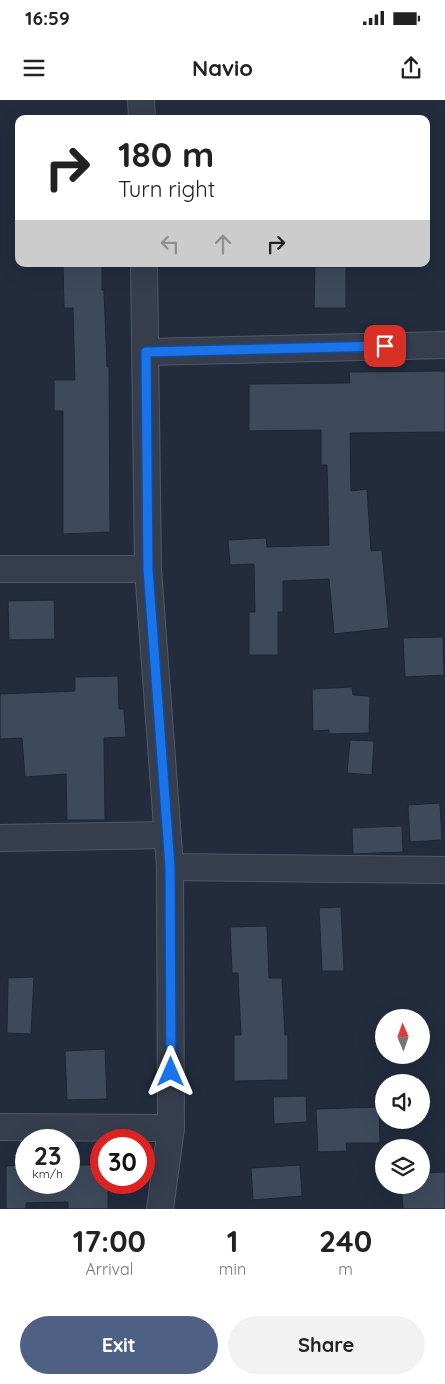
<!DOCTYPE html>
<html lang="en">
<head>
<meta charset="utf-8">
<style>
  body { margin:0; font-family:Quicksand,sans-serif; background:#f2f2f2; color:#222; height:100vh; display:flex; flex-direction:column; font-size:19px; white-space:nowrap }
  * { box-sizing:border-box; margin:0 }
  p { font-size:16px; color:#767676 }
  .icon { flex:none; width:28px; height:28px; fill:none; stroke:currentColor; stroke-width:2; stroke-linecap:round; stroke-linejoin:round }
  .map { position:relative; height:1109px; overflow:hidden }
  .details { display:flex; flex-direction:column; background:#fff; flex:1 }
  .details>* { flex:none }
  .hud { position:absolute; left:15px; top:15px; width:415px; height:152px; border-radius:10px; box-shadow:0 5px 20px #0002; background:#fff; color:#222; overflow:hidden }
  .needle { width:32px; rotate:358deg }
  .tools { position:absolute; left:375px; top:909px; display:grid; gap:10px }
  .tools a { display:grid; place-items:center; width:55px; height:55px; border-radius:50%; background:#fff; box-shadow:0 5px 20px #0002; font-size:25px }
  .speed { position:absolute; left:15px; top:1029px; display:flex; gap:10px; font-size:25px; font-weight:700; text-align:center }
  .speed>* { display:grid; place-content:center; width:65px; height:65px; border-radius:50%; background:#fff; box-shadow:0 5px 20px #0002; line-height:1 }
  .speed small { font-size:12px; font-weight:400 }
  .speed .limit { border:8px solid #d22; background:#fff; color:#111 }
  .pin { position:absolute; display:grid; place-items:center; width:42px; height:42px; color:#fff; margin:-21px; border-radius:10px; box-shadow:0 2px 8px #0006 }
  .me { position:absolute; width:55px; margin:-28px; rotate:0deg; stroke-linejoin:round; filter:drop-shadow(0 0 4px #0008) }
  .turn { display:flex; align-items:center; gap:18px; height:105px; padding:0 20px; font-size:22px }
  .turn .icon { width:65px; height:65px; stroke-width:2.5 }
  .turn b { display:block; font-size:35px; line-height:42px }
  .lanes { display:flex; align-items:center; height:48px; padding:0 20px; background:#0003; justify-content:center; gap:25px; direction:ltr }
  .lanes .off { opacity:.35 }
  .eta { display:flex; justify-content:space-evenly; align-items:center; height:85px; text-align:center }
  .eta b { font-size:30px; font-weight:700; line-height:35px }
  .action { display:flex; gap:10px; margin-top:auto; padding:10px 20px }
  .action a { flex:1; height:58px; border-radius:30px; background:#4e6184; color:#fff; font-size:20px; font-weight:700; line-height:58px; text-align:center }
  .action a+a { background:#f2f2f2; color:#222 }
  .status { display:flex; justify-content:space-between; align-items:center; height:35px; padding:0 25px; background:#fff; direction:ltr }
  .status svg { height:14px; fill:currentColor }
  header { display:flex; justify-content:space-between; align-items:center; height:65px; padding:0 20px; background:#fff; font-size:22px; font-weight:700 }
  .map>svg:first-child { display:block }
</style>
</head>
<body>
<div class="status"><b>16:59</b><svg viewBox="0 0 49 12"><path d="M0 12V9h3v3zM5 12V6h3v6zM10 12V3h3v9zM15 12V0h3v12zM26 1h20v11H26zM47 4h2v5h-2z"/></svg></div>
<header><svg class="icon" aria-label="menu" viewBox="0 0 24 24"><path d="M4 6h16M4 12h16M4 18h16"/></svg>Navio<svg class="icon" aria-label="share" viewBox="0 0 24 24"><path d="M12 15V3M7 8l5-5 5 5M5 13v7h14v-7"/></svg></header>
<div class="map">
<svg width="445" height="1109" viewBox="0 0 445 1109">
  <rect width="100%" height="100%" fill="#222c3d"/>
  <g fill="#3e4a5c" stroke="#1d2633">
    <polygon points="63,164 102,164 102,190 104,190 107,267 109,267 110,432 63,434 63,311 54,311 54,280 75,280 73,208 64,208"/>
    <polygon points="315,167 346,167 346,208 314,208"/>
    <polygon points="445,271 445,332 350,333 351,391 367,389 371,451 382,450 389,528 334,534 329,479 283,481 283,512 278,512 278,555 249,555 249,512 255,512 254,464 230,465 228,440 266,438 267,447 329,445 327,365 321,365 321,330 249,331 249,284 350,283 349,272"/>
    <polygon points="54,500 55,539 9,540 8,501"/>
    <polygon points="443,537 444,575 405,577 403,538"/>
    <polygon points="118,576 119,609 124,609 126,637 104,638 105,720 67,720 66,674 25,677 22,638 0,639 0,594 75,591 75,577"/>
    <polygon points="352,587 353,595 370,596 369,633 329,634 329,630 313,631 312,589"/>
    <polygon points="350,640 374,641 372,675 347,673"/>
    <polygon points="440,703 442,740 410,742 408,705"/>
    <polygon points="402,726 403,752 353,754 352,728"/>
    <polygon points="341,807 344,871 322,871 319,808"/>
    <polygon points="267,826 269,878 282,878 285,935 288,935 288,980 234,981 234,935 241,935 238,873 232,873 230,827"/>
    <polygon points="34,877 31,934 7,933 8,878"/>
    <polygon points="105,949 107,999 67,1000 65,951"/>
    <polygon points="306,996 307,1022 274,1024 273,997"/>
    <polygon points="379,1007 380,1043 346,1043 347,1051 318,1052 316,1009"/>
    <polygon points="26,1065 26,1082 69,1082 69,1065 101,1065 101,1082 108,1082 108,1109 68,1109 68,1102 26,1103 26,1109 6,1109 6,1066"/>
    <polygon points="300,1065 302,1096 253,1100 251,1068"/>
    <polygon points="445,1072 445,1109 403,1109 401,1085 421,1085 421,1073"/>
  </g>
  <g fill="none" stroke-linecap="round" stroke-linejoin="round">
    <g stroke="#515967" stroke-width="28">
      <g id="street">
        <polyline points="141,0 142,19"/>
        <polyline points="144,164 148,469 170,767 171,1028 160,1109"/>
        <polyline points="146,252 445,245"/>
        <polyline points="0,469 148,469"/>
        <polyline points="0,738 167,735"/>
        <polyline points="170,767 445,770"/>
        <polyline points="0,1027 171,1028"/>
      </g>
    </g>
    <use href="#street" stroke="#363e4d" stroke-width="26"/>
  </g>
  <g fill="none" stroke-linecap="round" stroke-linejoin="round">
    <g stroke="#114b97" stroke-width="12">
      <polyline id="route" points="171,972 170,767 148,469 146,252 385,246"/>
    </g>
    <use href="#route" stroke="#1a73e8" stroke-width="9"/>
  </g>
</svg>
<div class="tools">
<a><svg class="needle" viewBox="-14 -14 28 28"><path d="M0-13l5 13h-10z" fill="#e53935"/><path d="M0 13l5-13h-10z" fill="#767676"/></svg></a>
<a><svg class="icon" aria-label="sound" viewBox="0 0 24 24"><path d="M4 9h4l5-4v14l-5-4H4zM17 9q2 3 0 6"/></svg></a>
<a><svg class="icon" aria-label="layers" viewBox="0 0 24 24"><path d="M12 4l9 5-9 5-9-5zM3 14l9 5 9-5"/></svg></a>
</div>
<div class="speed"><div>23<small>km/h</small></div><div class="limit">30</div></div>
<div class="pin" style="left:385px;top:246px;background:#d93025"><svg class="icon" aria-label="arrive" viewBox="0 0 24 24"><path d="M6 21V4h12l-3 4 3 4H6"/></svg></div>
<svg class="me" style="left:171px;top:972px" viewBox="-20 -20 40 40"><path d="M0-17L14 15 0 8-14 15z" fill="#1a73e8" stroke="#fff" stroke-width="4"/></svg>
<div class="hud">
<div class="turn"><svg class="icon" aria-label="right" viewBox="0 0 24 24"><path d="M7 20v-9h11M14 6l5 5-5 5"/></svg><div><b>180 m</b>Turn right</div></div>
<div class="lanes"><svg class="icon off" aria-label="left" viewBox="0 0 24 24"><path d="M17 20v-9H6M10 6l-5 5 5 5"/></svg><svg class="icon off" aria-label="ahead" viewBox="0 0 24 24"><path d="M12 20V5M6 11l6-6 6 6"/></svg><svg class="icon" aria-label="right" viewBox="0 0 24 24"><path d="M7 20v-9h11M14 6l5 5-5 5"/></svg></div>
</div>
</div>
<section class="details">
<div class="eta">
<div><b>17:00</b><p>Arrival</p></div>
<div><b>1</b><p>min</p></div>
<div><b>240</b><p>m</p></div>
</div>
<div class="action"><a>Exit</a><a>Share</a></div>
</section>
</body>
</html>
